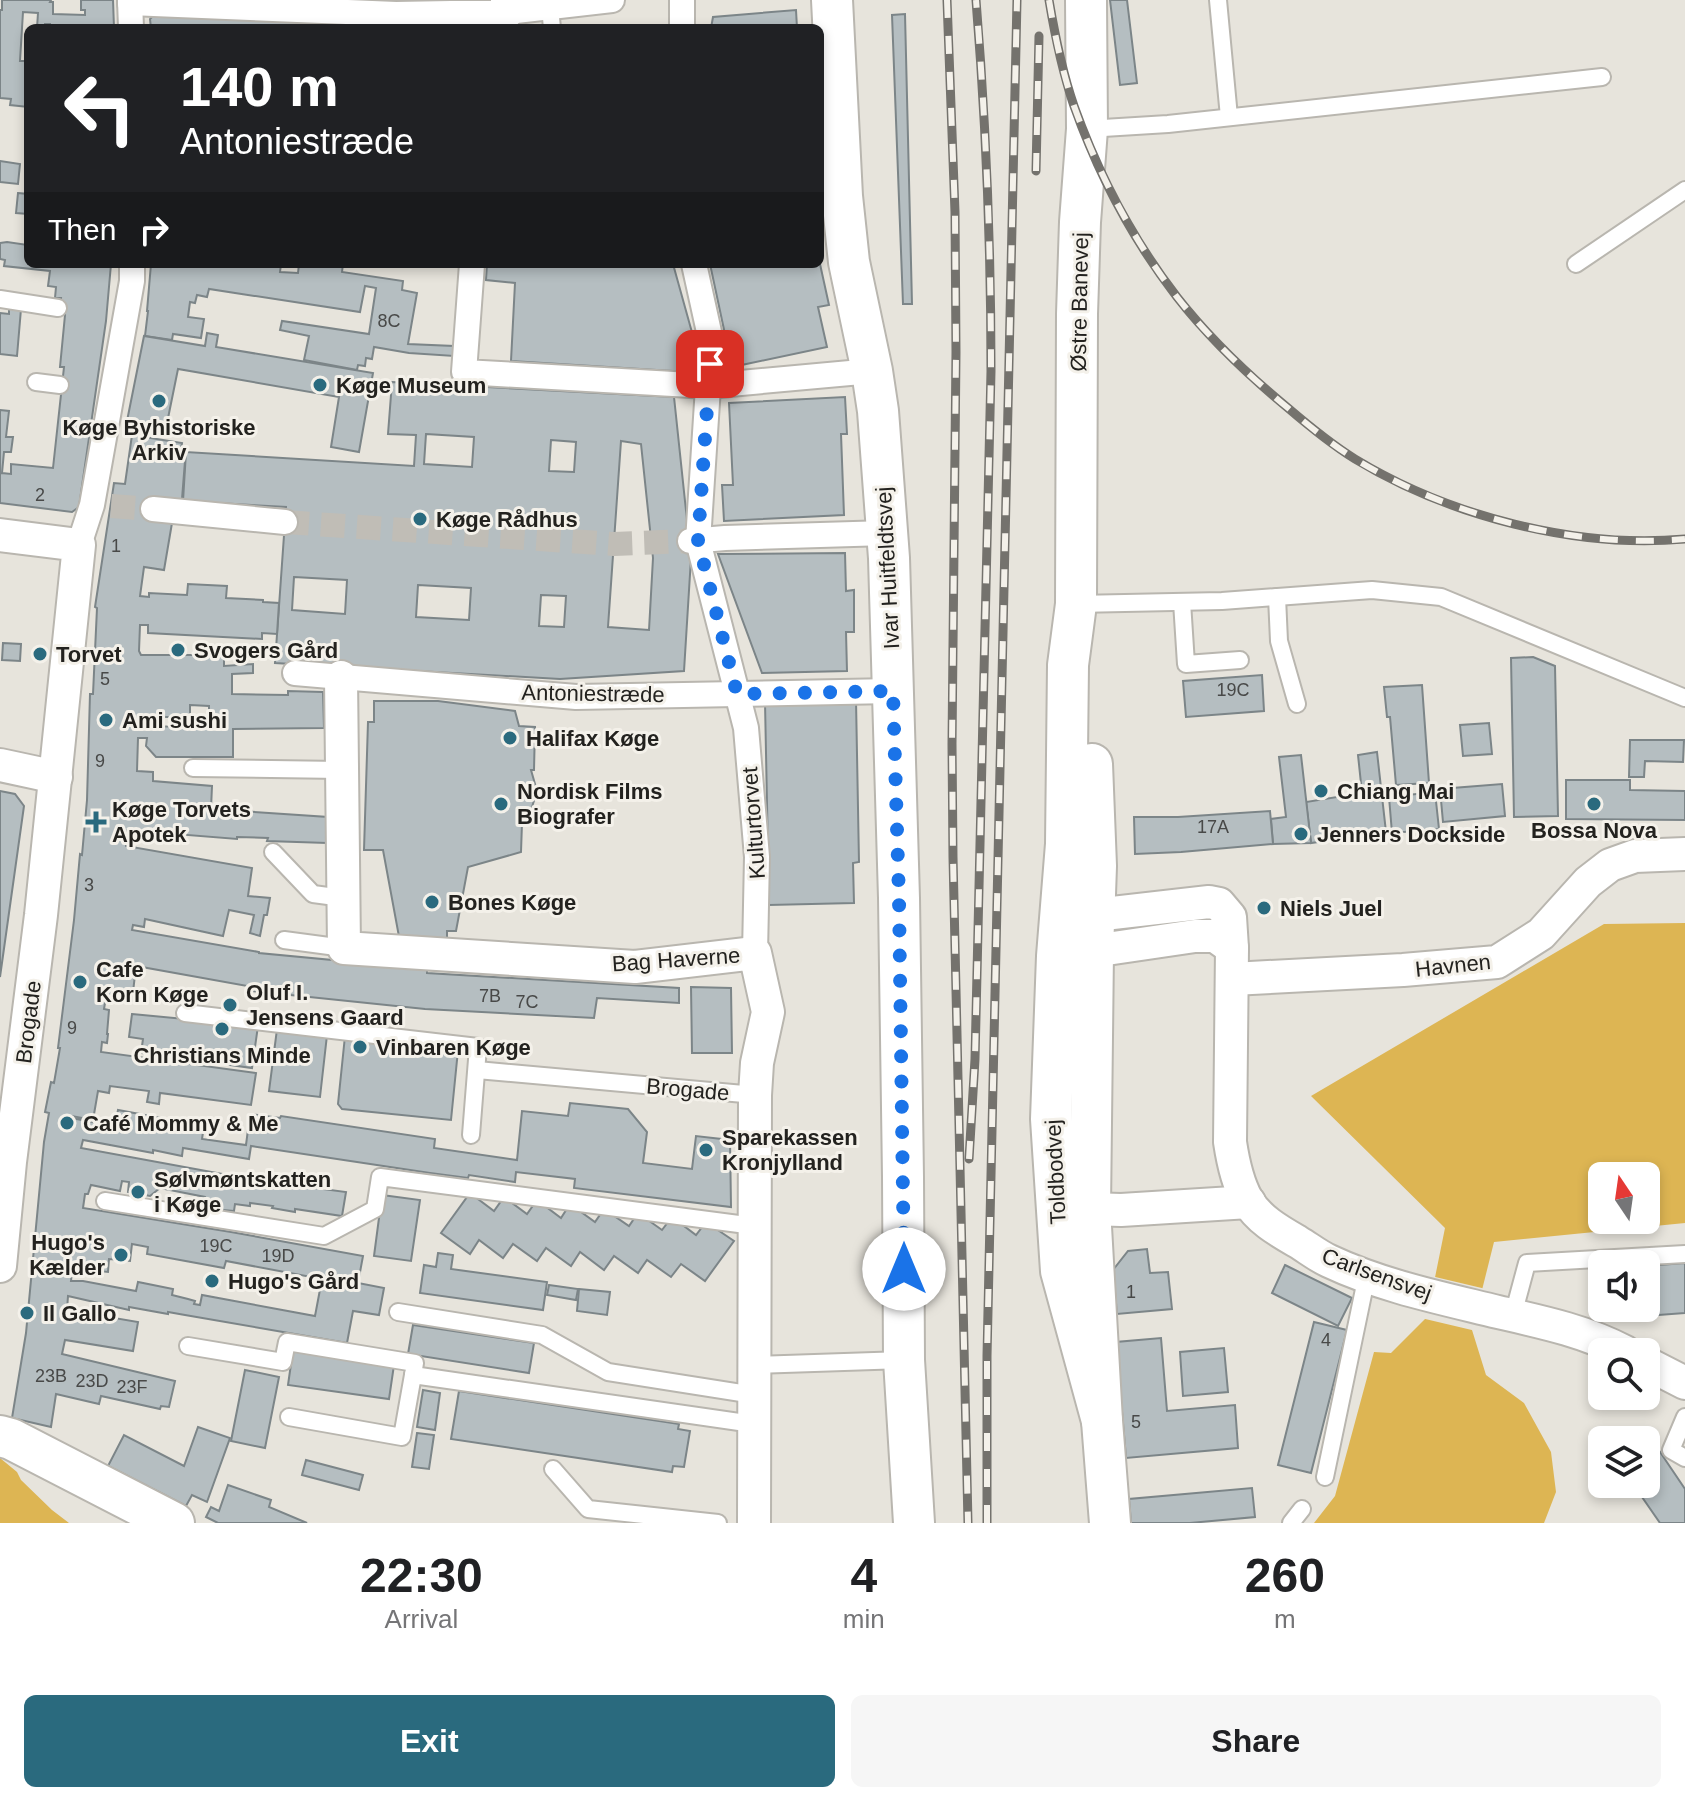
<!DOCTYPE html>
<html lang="en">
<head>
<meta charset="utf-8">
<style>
  body { margin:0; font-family:Arial,sans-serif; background:#f6f6f6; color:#202124; height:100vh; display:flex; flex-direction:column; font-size:30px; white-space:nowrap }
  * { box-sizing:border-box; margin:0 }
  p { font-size:26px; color:#757577 }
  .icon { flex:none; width:44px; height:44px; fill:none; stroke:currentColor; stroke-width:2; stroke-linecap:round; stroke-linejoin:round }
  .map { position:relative; height:1523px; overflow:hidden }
  .drawer { display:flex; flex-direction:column; background:#fff; flex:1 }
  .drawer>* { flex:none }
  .banner { position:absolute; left:24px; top:24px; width:800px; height:244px; border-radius:12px; box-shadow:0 4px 12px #0003; background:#202124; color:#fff; overflow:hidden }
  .needle { width:52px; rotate:347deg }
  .tools { position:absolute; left:1588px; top:1162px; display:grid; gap:16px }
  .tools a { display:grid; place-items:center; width:72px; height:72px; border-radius:12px; background:#fff; box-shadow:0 4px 12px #0003; font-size:40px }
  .pin { position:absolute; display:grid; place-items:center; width:68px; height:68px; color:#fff; margin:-34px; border-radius:16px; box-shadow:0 4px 12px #0006 }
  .me { position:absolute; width:88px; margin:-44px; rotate:0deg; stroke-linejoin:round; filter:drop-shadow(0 0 6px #0008) }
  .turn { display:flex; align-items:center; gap:28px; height:168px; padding:0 24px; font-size:36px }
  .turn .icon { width:104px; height:104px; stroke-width:2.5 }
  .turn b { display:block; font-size:56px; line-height:68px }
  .then { display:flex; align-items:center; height:76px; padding:0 24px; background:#0003; gap:16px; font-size:30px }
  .eta { display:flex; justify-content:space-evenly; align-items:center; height:136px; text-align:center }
  .eta b { font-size:48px; font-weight:600; line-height:56px }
  .primary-button { display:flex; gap:16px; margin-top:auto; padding:16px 24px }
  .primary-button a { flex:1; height:92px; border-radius:12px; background:#2a6a7e; color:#fff; font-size:32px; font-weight:600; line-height:92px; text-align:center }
  .primary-button a+a { background:#f6f6f6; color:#202124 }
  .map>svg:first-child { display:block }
</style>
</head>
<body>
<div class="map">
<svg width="1685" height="1523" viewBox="0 0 1685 1523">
  <rect width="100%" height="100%" fill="#e7e4dc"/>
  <g fill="#ddb553" fill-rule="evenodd">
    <path d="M1685 923V1223L1494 1242 1472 1330 1486 1375 1524 1403 1551 1452 1556 1492 1544 1523H1314L1335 1496 1374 1352 1391 1353 1427 1317 1445 1228 1311 1096 1604 924ZM1602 1176H1646V1220H1602Z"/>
    <polygon points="0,1458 17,1472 21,1480 52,1510 69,1523 0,1523"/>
  </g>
  <polygon fill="#e7e4dc" points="1431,1276 1486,1289 1476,1331 1421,1318 1424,1315"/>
  <g fill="#b5bec1" stroke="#7c8588" stroke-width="2" fill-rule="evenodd">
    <polygon points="2,0 51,0 50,2 53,2 53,14 85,15 85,10 81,10 81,0 113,0 114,28 50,28 50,24 45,24 45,28 37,28 38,13 23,12 20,61 28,61 28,107 10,105 11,99 0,98 0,10 2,10"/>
    <polygon points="1110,0 1127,0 1137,83 1120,85"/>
    <polygon points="796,10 797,28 711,28 713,17"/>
    <polygon points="158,11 337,23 337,25 391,28 151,28 150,19"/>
    <polygon points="905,14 912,304 903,304 892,15"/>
    <polygon points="0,161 20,164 18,184 0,182"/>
    <polygon points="18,193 28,194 28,214 16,213"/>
    <polygon points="7,242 28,245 28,264 111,264 106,321 79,507 72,512 0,503 0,410 9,411 6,437 13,437 11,452 4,452 2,473 11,474 11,464 53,468 64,367 60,367 65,315 59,314 61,298 55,298 56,287 48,286 50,271 4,266 5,260 0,259 0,243"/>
    <polygon points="151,264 281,264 280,272 298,273 299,264 343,264 342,272 403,281 402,290 417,293 408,344 454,346 454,356 409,353 374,347 372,359 366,358 365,366 358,365 357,370 304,360 309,336 280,330 282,321 369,334 376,288 365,286 360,312 209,289 207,297 197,295 195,303 190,302 188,317 204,319 201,338 173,334 172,340 145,336 148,311 147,311"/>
    <polygon points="487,264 673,264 693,336 689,372 511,361 515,283 486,280"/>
    <polygon points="710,264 820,264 829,305 818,307 827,347 732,367"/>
    <polygon points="9,308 21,309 17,356 0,354 0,313 9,314"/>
    <polygon points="207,333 218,335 216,347 373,373 359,452 331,447 339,397 178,369 165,433 126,426 144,336 205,346"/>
    <path d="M392 382 674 397 691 558 684 671 560 679 275 663 286 507 183 501 186 452 414 466 416 435 388 434ZM426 434 474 437 472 467 424 464ZM551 440 576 442 574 472 549 471ZM621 441 641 444 653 558 649 630 608 627ZM294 577 347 580 345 614 292 610ZM418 585 471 588 469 620 416 617ZM541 595 566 596 564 627 539 626Z"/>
    <polygon points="845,397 847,434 841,434 844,515 724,521 722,485 733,485 729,403"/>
    <path d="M132 435 182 443 179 460 185 461 182 499H174L173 502 151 519 172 523 164 570 144 567 140 596 149 597V593L187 595 188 584 227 586 226 598 263 600V602L279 603 277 634 262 633V639L148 633V625H140L139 651 141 655H224V666L253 664V673L232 674V694L288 695V691L323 692 324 728 233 729V757H156L146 746 147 738H138L137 771 153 772V781L212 786 211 809 328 817 327 843 267 841 268 838 237 837V839L126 830V846L252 868 248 896 270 898 267 915H264L260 936 250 933 254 915 229 910 223 936 145 919 144 927 133 925 132 930 259 952V953L427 969V973L679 988V1003L597 998 594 1018 425 1009 252 991 253 987 136 966 132 1001 106 997 104 1009 109 1010 107 1034H108L107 1043 102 1042 101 1052 256 1073 251 1105 160 1093 159 1104 147 1102 149 1091 110 1086 109 1093 98 1091 93 1120 72 1116 71 1118 115 1126 118 1110 204 1126 202 1139 246 1145 250 1114 280 1118 281 1116 435 1139 434 1148 517 1160 522 1111 568 1116 570 1103 628 1109 647 1132 643 1163 692 1169 696 1136 730 1140 731 1207 574 1188 575 1179 516 1172 515 1182 469 1175 468 1178 430 1173 251 1146 249 1159 183 1148 182 1156 153 1150V1153L83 1140 81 1148 255 1180 346 1192 342 1216 295 1209V1212L272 1208 273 1206 250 1203V1206L235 1204 234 1211 212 1209 205 1197 160 1188 150 1196 128 1192 129 1182 122 1181 120 1191 91 1185 88 1194H85L83 1208 231 1232 363 1256 358 1283 384 1288 379 1315 353 1311 347 1343 185 1315 168 1312V1314L129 1307V1310L68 1296 67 1310 138 1322 133 1351 65 1340 62 1354 175 1381 169 1407 161 1406 160 1409 101 1396 99 1404 56 1394 51 1427 12 1418 26 1333 44 1142 49 1113 45 1112 51 1082 54 1083 60 1048H58L74 920 80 854 82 855 87 800 90 694H93L97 608 95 607 114 483 125 484ZM190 705 209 706V718H201V727L127 726V723H134V719L160 720V717H190ZM132 1244 148 1247 147 1254 224 1268 226 1261 322 1279 315 1316 202 1295 200 1305 194 1304 195 1301 188 1299 172 1295 173 1289 138 1282 136 1291 83 1281H71L72 1271 80 1272V1269L108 1272 109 1259 130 1261Z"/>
    <polygon points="845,553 846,591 854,590 854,632 846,632 847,671 762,673 718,554"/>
    <polygon points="3,643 21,644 20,661 2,660"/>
    <polygon points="1533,657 1555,666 1558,816 1514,817 1511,658"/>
    <polygon points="1262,675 1264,711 1186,717 1183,681"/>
    <polygon points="1422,685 1429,783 1396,785 1390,717 1387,717 1384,687"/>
    <polygon points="856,700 859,862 853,863 854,903 769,905 765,702"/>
    <polygon points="374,701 438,701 515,711 519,726 535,727 534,770 531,770 537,791 527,823 522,823 521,852 468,867 456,931 447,931 447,944 400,942 383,850 364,850 368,722 374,722"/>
    <polygon points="1489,723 1492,754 1463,756 1460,725"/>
    <polygon points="1630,740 1684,740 1683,762 1645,761 1644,777 1629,777"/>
    <polygon points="1377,752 1386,832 1311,843 1306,802 1362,793 1358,755"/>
    <polygon points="1301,755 1311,843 1273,844 1271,819 1286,817 1279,757"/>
    <polygon points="1566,780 1630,780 1630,790 1685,791 1685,820 1566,819"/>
    <polygon points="1502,784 1505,816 1443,822 1440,789"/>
    <polygon points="0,791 15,794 24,806 0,977"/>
    <polygon points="1435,792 1439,829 1392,833 1389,797"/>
    <polygon points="1270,811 1273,844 1181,852 1135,854 1134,817 1178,817"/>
    <polygon points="691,987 731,988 732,1053 692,1053"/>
    <polygon points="132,1014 258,1026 252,1068 208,1062 208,1058 179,1054 178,1058 141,1053 143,1039 129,1037"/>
    <polygon points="277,1029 327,1035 320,1097 269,1091"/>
    <polygon points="345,1036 458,1050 451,1120 342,1109 338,1104"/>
    <polygon points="470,1193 494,1211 504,1197 527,1214 537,1200 561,1218 570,1204 595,1222 604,1209 629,1226 638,1213 662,1230 672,1217 696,1235 706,1222 734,1241 705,1281 681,1264 671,1277 647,1260 638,1273 614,1256 604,1270 580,1252 571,1266 546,1248 537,1261 513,1244 503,1258 479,1240 470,1254 441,1233"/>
    <polygon points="382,1195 420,1200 411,1261 374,1256"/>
    <polygon points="1147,1249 1150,1273 1168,1272 1172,1309 1117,1314 1113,1270 1128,1251"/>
    <polygon points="438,1253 453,1255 451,1269 547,1282 543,1310 420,1293 424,1265 436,1267"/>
    <polygon points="1685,1263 1685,1313 1619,1318 1618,1308 1646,1308 1646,1266"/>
    <polygon points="1285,1265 1352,1298 1338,1326 1272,1293"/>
    <polygon points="549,1285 578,1289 576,1300 547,1295"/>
    <polygon points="579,1289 610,1292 607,1315 577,1311"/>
    <polygon points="1314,1322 1347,1330 1311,1473 1278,1465"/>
    <polygon points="413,1325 534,1343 529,1373 408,1354"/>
    <polygon points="1161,1338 1167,1411 1235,1405 1238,1448 1126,1458 1116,1342"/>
    <polygon points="1224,1348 1228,1392 1183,1396 1180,1352"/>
    <polygon points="293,1350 394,1365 389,1399 288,1385"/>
    <polygon points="245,1370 279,1377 265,1448 231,1441"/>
    <polygon points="423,1390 440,1393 435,1430 417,1427"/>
    <polygon points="459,1391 679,1424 678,1429 690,1431 684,1467 673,1466 672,1472 451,1439"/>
    <polygon points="198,1427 230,1438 207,1502 192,1495 186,1506 108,1466 124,1435 184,1466"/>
    <polygon points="417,1433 434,1435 429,1469 412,1467"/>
    <polygon points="1656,1446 1685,1489 1685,1523 1660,1523 1633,1484 1646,1484 1646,1453"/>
    <polygon points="306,1460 363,1475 359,1490 302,1475"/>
    <polygon points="228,1485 271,1500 269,1507 307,1523 218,1523 206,1517 211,1507 219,1511"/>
    <polygon points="1252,1488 1255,1517 1190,1523 1131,1523 1129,1499"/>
  </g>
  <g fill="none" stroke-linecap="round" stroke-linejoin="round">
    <g stroke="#c0bdb6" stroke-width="24" stroke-dasharray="24 12" stroke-linecap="butt">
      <polyline points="111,506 153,509"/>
      <polyline points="285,522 614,544 690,541"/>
    </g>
    <g stroke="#b9b6af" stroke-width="20">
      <g id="service">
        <polyline points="1218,0 1229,117"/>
        <polyline points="550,8 552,28"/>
        <polyline points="1087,129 1168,124 1602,77"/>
        <polyline points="1576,264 1685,190"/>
        <polyline points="0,299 58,308"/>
        <polyline points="36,382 60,385"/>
        <polyline points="1277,597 1279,641 1297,704"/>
        <polyline points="1182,602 1186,664 1240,660"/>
        <polyline points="1076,604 1222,601 1372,590 1441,597 1685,698"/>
        <polyline points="193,768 341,770"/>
        <polyline points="273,852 313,894 343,898"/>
        <polyline points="284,940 344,948"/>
        <polyline points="185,1013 478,1047 471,1135"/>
        <polyline points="477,1070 755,1095"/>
        <polyline points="105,1201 324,1236 375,1209 380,1177 754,1226"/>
        <polyline points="398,1312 542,1335 608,1372 754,1395"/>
        <polyline points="1513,1315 1527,1263 1685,1254"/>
        <polyline points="188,1346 283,1362 287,1342 415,1363 413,1375"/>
        <polyline points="755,1365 904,1360"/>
        <polyline points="289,1417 402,1437 413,1375 753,1424"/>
        <polyline points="1685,1417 1671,1450 1685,1458"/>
        <polyline points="553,1469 588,1509 718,1523"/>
        <polyline points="1325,1477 1367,1275"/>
        <polyline points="1291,1523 1302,1509"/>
      </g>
    </g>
    <g stroke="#b9b6af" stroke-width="28">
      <g id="pedestrian">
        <polyline points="130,0 131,28"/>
        <polyline points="682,0 682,28"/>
        <polyline points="130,3 396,14 507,12 612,0"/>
        <polyline points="472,264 464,372 708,386 872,371"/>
        <polyline points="694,264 711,341 698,541 746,728 757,857 755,953"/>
        <polyline points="153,509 285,522"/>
        <polyline points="690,541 725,538 887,533"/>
        <polyline points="79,545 92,505 132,281 132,264"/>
        <polyline points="295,673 576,697 893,691"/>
      </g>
    </g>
    <g stroke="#b9b6af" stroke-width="36">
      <g id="minor">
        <polyline points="507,0 507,12"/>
        <polyline points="0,535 79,545 41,915 10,1162 0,1266"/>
        <polyline points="341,677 344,948 635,967 755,953 768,1012 757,1063 755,1095 754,1523"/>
        <polyline points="0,765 56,777"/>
        <path d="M1095 915 1209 902 1219 904 1230 917 1232 948 1230 1142C1233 1162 1237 1182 1247 1200 1259 1220 1279 1231 1298 1242 1308 1248 1318 1256 1329 1261 1382 1286 1441 1298 1498 1312 1542 1322 1585 1331 1625 1352"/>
        <polyline points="1093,951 1195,936 1215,936 1232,948"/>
        <polyline points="1232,979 1403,970 1497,962 1541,934 1588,882 1610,865 1635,856 1685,854"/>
        <polyline points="1090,1209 1121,1210 1249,1202"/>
        <polyline points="1646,1363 1685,1383"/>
      </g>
    </g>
    <g stroke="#b9b6af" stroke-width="44">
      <g id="tertiary">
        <polyline points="832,0 842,196 849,262 872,371 878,411 889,558 899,898 903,1177 904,1360 914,1523"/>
        <polyline points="1086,0 1087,129 1080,222 1077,314 1076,604 1068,665 1066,844 1057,956 1051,1119 1061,1271 1102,1421"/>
        <polyline points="1092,764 1096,866 1093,951 1090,1209 1102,1421 1110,1523"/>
        <polyline points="0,1436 11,1439 174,1523"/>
      </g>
    </g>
    <use href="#service" stroke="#fff" stroke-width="16"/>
    <use href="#pedestrian" stroke="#fff" stroke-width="24"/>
    <use href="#minor" stroke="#fff" stroke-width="32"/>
    <use href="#tertiary" stroke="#fff" stroke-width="40"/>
    <g stroke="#74726d" stroke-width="9">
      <g id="rail">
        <polyline points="947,0 955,212 956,352 952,744 953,857 968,1523"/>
        <path d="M1049 0C1055 36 1062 71 1074 106 1098 173 1133 240 1177 297 1209 338 1248 375 1288 408 1309 426 1331 444 1355 459 1449 516 1576 549 1685 539"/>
        <polyline points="1036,171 1039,36"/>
        <path d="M969 1159 975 1059 991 371C991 247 986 124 976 0"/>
        <polyline points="987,1523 987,1356 1017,0"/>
      </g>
    </g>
    <use href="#rail" stroke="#f4f1ea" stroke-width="6" stroke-dasharray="18" stroke-linecap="butt"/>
  </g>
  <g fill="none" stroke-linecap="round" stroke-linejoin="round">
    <polyline stroke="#1a73e8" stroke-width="14" stroke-dasharray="0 25.2" points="710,364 698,541 737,694 893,691 899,898 904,1269"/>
  </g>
  <g fill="#2a6a7e" stroke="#f4f1ea" stroke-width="3">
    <circle cx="320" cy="385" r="8"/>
    <circle cx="159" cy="401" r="8"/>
    <circle cx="420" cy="519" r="8"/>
    <circle cx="178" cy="650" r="8"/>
    <circle cx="40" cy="654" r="8"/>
    <circle cx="106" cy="720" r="8"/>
    <circle cx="510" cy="738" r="8"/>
    <circle cx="1321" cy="791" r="8"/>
    <circle cx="501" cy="804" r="8"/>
    <circle cx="1594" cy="804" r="8"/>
    <path d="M92 810h8v8h8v8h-8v8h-8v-8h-8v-8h8z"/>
    <circle cx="1301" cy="834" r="8"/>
    <circle cx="432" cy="902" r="8"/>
    <circle cx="1264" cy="908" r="8"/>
    <circle cx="80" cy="982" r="8"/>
    <circle cx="230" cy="1005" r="8"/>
    <circle cx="222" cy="1029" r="8"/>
    <circle cx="360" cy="1047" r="8"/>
    <circle cx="67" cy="1123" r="8"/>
    <circle cx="706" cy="1150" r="8"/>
    <circle cx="138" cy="1192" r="8"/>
    <circle cx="121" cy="1255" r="8"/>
    <circle cx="212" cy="1281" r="8"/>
    <circle cx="27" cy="1313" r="8"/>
  </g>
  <g text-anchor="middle" stroke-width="6" stroke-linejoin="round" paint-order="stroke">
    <g font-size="18" fill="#484948">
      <text x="389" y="327">8C</text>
      <text x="40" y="501">2</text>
      <text x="116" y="552">1</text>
      <text x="105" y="685">5</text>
      <text x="1233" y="696">19C</text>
      <text x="100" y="767">9</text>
      <text x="1213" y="833">17A</text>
      <text x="89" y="891">3</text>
      <text x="490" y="1002">7B</text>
      <text x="527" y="1008">7C</text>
      <text x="72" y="1034">9</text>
      <text x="216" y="1252">19C</text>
      <text x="278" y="1262">19D</text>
      <text x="1131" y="1298">1</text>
      <text x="1326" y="1346">4</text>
      <text x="51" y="1382">23B</text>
      <text x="92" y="1387">23D</text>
      <text x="132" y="1393">23F</text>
      <text x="1136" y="1428">5</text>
    </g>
    <g font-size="22" fill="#23221f" stroke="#f4f1ea">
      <text transform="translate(1079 302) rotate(-89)" y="8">Østre Banevej</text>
      <text transform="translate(887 568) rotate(-93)" y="8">Ivar Huitfeldtsvej</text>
      <text transform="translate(593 693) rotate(1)" y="8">Antoniestræde</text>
      <text transform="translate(753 823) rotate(-94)" y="8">Kulturtorvet</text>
      <text transform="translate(676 959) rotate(-4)" y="8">Bag Haverne</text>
      <text transform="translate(1453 965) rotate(-6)" y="8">Havnen</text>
      <text transform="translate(28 1022) rotate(-83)" y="8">Brogade</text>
      <text transform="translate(688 1089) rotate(5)" y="8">Brogade</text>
      <text transform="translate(1055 1172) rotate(-93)" y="8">Toldbodvej</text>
      <text transform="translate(1377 1274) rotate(20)" y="8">Carlsensvej</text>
    </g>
    <g font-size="22" font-weight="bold" fill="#23221f" stroke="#f4f1ea" text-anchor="start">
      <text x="336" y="393">Køge Museum</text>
      <text x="159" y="435" text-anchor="middle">Køge Byhistoriske<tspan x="159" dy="25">Arkiv</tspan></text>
      <text x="436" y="527">Køge Rådhus</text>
      <text x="194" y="658">Svogers Gård</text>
      <text x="56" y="662">Torvet</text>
      <text x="122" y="728">Ami sushi</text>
      <text x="526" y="746">Halifax Køge</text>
      <text x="517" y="799">Nordisk Films<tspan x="517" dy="25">Biografer</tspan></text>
      <text x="1337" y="799">Chiang Mai</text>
      <text x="112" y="817">Køge Torvets<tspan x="112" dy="25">Apotek</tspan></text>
      <text x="1594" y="838" text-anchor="middle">Bossa Nova</text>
      <text x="1317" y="842">Jenners Dockside</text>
      <text x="448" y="910">Bones Køge</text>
      <text x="1280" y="916">Niels Juel</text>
      <text x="96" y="977">Cafe<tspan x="96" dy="25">Korn Køge</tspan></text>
      <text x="246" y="1000">Oluf I.<tspan x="246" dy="25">Jensens Gaard</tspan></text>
      <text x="376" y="1055">Vinbaren Køge</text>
      <text x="222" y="1063" text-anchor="middle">Christians Minde</text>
      <text x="83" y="1131">Café Mommy &amp; Me</text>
      <text x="722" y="1145">Sparekassen<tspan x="722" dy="25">Kronjylland</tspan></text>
      <text x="154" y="1187">Sølvmøntskatten<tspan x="154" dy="25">i Køge</tspan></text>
      <text x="105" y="1250" text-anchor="end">Hugo's<tspan x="105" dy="25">Kælder</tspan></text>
      <text x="228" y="1289">Hugo's Gård</text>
      <text x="43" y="1321">Il Gallo</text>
    </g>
  </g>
</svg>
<div class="tools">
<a><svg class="needle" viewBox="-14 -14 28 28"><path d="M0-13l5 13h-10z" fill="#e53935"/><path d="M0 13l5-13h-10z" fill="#757577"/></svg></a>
<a><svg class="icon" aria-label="sound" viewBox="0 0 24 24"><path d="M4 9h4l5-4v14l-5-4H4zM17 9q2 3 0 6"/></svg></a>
<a><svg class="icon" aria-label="search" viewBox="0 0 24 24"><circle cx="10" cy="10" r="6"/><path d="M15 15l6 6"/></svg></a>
<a><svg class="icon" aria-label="layers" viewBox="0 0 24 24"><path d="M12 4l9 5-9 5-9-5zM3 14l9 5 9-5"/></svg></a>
</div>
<div class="pin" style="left:710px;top:364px;background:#d93025"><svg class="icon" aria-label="arrive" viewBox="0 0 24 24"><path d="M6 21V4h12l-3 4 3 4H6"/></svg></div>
<svg class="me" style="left:904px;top:1269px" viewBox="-20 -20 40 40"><circle r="19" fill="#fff"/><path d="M0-13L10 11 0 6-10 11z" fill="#1a73e8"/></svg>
<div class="banner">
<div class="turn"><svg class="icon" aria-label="left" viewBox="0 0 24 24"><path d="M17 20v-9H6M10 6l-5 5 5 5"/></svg><div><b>140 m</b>Antoniestræde</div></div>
<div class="then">Then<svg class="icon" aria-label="right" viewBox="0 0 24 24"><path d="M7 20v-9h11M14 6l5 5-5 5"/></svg></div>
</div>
</div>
<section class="drawer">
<div class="eta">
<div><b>22:30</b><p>Arrival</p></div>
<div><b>4</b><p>min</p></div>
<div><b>260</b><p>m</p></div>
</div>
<div class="primary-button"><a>Exit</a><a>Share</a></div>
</section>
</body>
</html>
